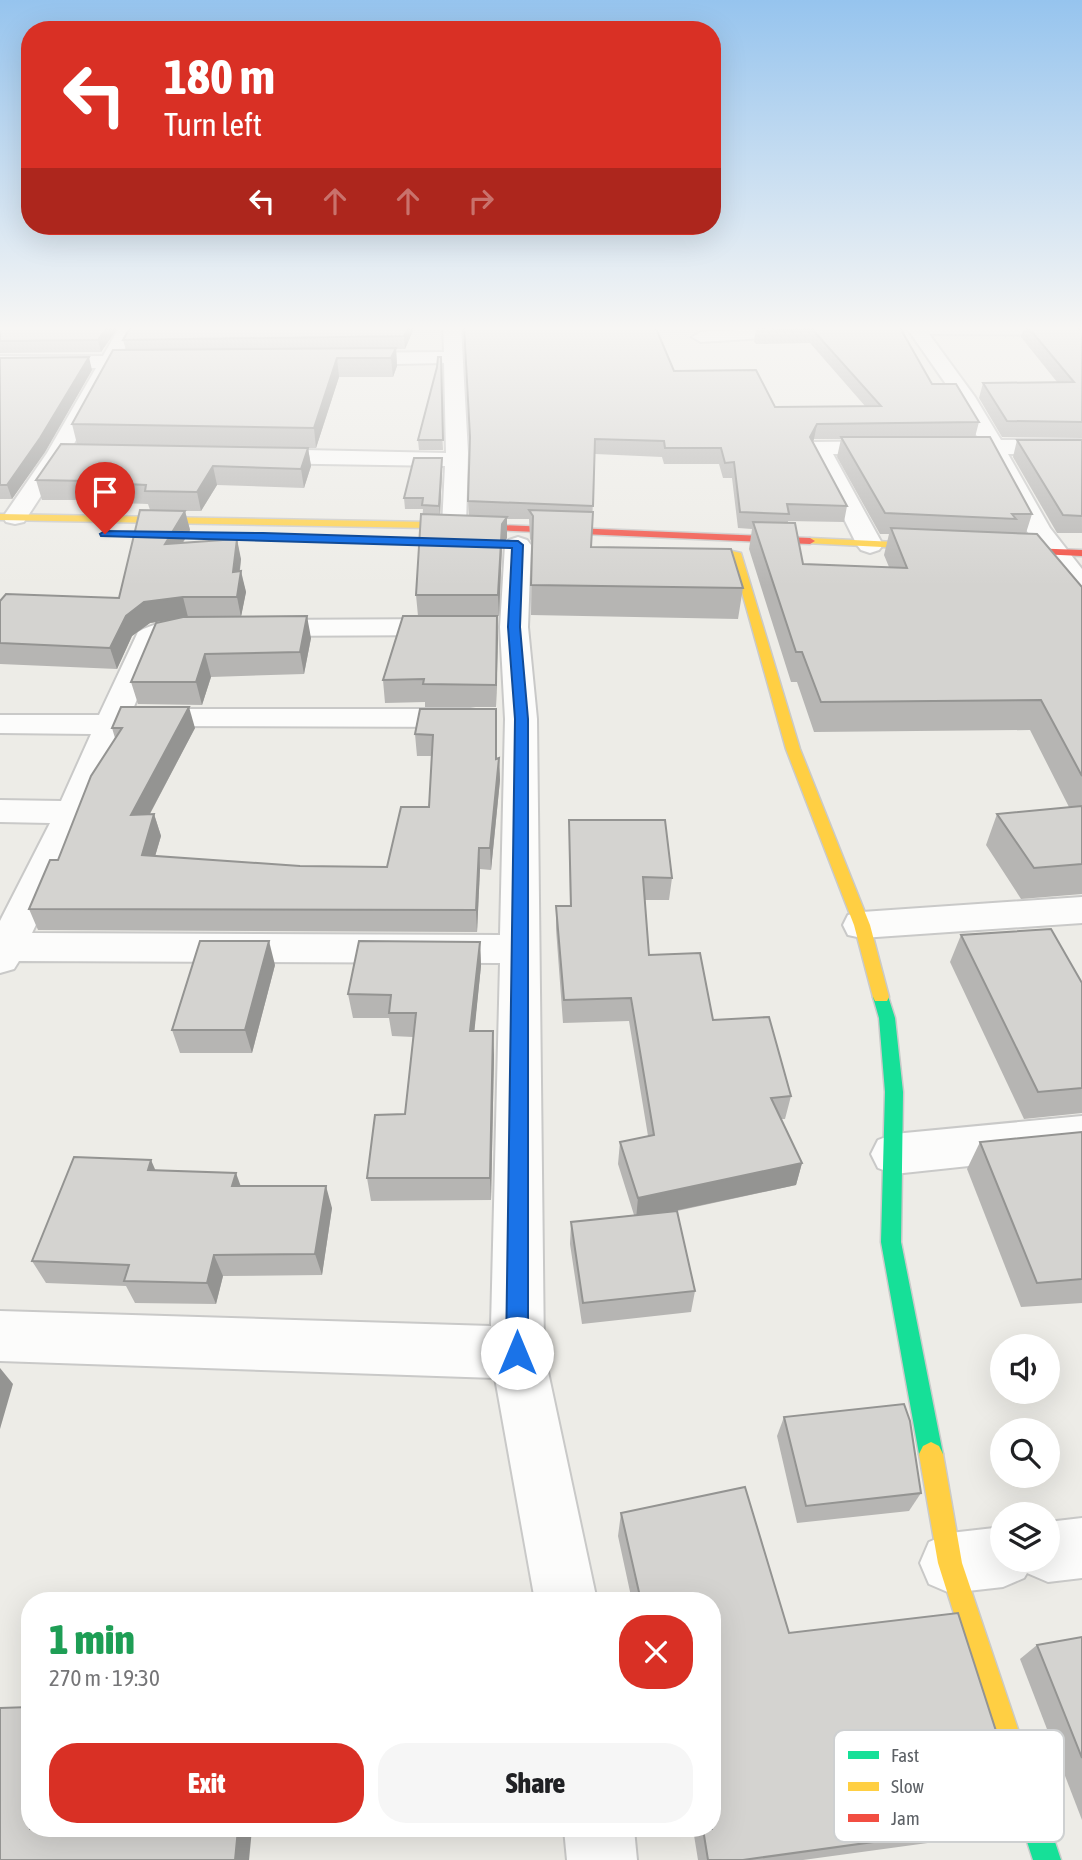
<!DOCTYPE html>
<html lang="en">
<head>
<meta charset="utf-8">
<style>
  body { margin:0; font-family:"Asap Condensed",sans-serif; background:#f6f6f6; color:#202124; height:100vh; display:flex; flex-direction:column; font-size:26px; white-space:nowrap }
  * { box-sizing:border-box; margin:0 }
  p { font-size:23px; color:#757577 }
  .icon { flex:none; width:38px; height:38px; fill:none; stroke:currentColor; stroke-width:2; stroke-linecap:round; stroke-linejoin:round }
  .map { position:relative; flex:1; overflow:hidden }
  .sheet { position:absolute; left:21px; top:1592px; width:700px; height:245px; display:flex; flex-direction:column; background:#fff; border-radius:28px; box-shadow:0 7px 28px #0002 }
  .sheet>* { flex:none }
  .guide { position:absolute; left:21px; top:21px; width:700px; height:214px; border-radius:28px; box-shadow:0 7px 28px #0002; background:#d93025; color:#fff; overflow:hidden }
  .fabs { position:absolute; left:990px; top:1334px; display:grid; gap:14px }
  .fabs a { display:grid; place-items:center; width:70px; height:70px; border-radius:50%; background:#fff; box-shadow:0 7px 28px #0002; font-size:35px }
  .pin { position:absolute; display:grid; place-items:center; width:60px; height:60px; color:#fff; margin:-72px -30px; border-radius:50% 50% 50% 0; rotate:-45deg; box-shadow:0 0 7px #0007 }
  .pin .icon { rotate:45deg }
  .me { position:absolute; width:77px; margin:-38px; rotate:0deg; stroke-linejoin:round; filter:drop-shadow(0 0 5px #0008) }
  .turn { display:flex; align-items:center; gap:24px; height:147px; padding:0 28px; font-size:32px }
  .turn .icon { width:91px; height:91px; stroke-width:2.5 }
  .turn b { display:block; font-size:49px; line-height:60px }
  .lanes { display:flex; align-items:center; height:66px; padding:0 28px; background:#0003; justify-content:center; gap:35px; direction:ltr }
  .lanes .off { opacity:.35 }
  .round { display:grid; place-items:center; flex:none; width:74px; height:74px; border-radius:28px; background:#f6f6f6 }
  .headline { display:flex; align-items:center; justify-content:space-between; height:119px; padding:0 28px }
  h1 { font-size:42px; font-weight:800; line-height:52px; color:#1e9e55 }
  .cta { display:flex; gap:14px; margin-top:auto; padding:14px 28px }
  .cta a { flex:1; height:80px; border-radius:28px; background:#d93025; color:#fff; font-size:28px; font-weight:800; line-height:80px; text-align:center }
  .cta a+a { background:#f6f6f6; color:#202124 }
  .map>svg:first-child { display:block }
</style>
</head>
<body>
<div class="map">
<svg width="1082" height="1860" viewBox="0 0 1082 1860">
  <rect width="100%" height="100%" fill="#edece7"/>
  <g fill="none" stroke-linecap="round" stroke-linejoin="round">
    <g stroke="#c9c9c8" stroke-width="4">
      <g id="street">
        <polygon points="120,326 138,326 121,356 159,356 168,362 159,368 115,368 69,453 24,522 15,524 6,522 3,517 47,453 96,368 0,368 0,356 103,356"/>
        <polygon points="443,326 461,326 468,453 466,526 463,531 454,533 445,531 442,526 445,466 257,463 249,461 246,456 249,451 257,449 446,453 444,363 345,365 336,359 345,353 444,352"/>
        <polygon points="807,326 813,327 816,331 813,335 701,342 692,337 701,332"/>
        <path d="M902 326H1082V335L929 334 975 397 1001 440H1082V454H1008L1050 528 1082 569V592C1048 584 1002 485 986 454H833L883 545 879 550 870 553 861 550 857 545 810 451 814 442 979 440 955 397 909 331Z"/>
        <path d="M518 537 527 540 531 545 528 627 537 719 544 1353 597 1601H535L495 1378 0 1361V1311L491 1326 500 963 19 961 14 969 0 973V921L50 823 0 822V800L61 801 91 734 0 733V715H99L138 632C157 621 188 617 210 622L214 628 210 634 160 643 133 709H470L481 711 486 718 481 725 470 727 138 726 127 723 90 812 32 933 500 935 505 719 500 627 505 545 509 540Z"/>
        <polygon points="452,619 462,621 466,627 462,633 452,635 257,636 247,634 243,628 247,622 257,620"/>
        <polygon points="1082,897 1082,923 862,938 848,935 843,925 848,915 862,912"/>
        <polygon points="1082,1116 1082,1154 894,1174 878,1168 871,1154 878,1140 894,1134"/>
        <polygon points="1082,1518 1082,1578 1048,1582 1027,1573 1024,1578 1003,1587 950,1593 929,1584 920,1563 929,1542 950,1533 1003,1527 1003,1559 1048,1559 1048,1522"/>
        <polygon points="564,1829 634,1829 637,1860 567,1860"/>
      </g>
    </g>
    <g stroke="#cacac9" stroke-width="3">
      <g id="fast">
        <polygon points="881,991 887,993 895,1018 903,1092 901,1242 943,1454 939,1462 931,1466 923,1462 919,1454 881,1242 885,1092 879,1018 873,997 875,993"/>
        <polygon points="1015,1748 1025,1752 1061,1860 1033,1860 1001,1762 1005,1752"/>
      </g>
    </g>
    <g stroke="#cacac9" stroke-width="3">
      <g id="slow">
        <polygon points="0,514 429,522 434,525 429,528 0,520"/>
        <polygon points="810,538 939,544 944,547 939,550 806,543 806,539"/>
        <polygon points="732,551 741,553 800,749 870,925 889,997 887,1001 875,1001 873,997 854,925 786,749 731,553"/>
        <polygon points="931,1442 939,1446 943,1454 962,1563 1029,1762 1025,1772 1015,1776 1005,1772 1001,1762 938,1563 919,1454 923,1446"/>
      </g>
    </g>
    <g stroke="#cacac9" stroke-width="3">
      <g id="jam">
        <polygon points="429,522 810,538 815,541 810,544 425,527 425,523"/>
        <polygon points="999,547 1082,550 1082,556 995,552 995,548"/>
      </g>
    </g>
    <use href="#street" fill="#fcfcfb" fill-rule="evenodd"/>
    <use href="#fast" fill="#16e098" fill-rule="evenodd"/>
    <use href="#slow" fill="#ffcf43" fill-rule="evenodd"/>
    <use href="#jam" fill="#f24e42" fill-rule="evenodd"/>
  </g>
  <g fill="#b6b5b3" fill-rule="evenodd">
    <polygon points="0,326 119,326 101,352 0,353"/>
    <polygon points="415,326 405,349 396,349 397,366 393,377 339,377 316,448 308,448 311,466 304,488 217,485 201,511 185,511 190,530 183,543 241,559 240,571 246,592 241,616 311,638 304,674 211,677 202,705 138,704 131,682 167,620 150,623 132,636 117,669 0,664 0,601 119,598 150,510 148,504 92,502 91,500 42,500 36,480 77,444 72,424 126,350 123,340"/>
    <path d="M461 326H655L674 371 775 407 865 406 810 343 756 344 754 342 756 328 805 326 932 384 979 422 975 437 1032 514 1026 533 1082 587V894L1021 899 986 845 997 814 1069 807 1030 730 814 732 797 682H791L749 549 752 529 738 528 732 478H723L719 464H664L662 457 595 454 591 547 743 588 738 619 531 615 532 543 530 539 529 519H507V538L502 545 499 616H497L496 707H425V702L385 703 383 680 418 616 416 595 423 509H405L404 498 442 469 440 515 469 516 468 501 470 439 464 326ZM814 439H841L837 457 880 534H889L884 555 889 567 803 564 788 523V521L844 522 847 506 813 442Z"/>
    <polygon points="743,326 774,326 744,327"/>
    <polygon points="1024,326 1077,326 1082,332 1082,438 1002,437 979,398 983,383 1057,382 1021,337"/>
    <polygon points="438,357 443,450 419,450 418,440 437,367"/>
    <polygon points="0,358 92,370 45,452 12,499 0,499"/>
    <polygon points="1017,440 1082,440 1082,533 1057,533 1013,457"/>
    <polygon points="496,709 497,759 499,758 500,780 491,870 480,869 477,932 38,930 29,909 58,860 115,738 112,728 195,728 150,814 154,814 161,836 155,856 300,866 387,867 429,807 432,756 417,756 415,734"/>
    <polygon points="569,820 672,878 669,900 645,900 649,955 713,1020 791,1096 785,1119 781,1119 802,1163 796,1185 677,1211 695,1291 691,1312 582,1324 570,1244 571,1222 634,1215 618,1164 620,1142 648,1136 629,1021 563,1023 556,929 556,906 570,906"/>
    <polygon points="961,935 1082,983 1082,1113 1024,1119 950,962"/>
    <polygon points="480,942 481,966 474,1031 494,1055 491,1200 371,1201 367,1178 405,1114 413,1037 392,1036 389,1018 353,1018 348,994"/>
    <polygon points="275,965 252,1053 180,1053 172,1030"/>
    <polygon points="1082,1132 1082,1303 1021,1307 967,1169 980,1142"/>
    <polygon points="155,1170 240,1186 332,1208 322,1275 223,1276 216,1304 135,1303 126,1286 46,1283 32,1261"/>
    <polygon points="784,1417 921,1493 909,1511 797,1523 777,1436"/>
    <polygon points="621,1513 789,1633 1025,1821 1001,1833 803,1860 698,1860 693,1829 712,1829 712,1601 632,1601 618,1536"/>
    <polygon points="1082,1637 1082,1820 1020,1659 1037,1645"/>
  </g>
  <g fill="#949492">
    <polygon points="108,326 119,326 101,352 98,340"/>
    <polygon points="409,326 415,326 405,349 404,336"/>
    <polygon points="396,348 397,366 393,377 391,358"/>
    <polygon points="89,357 92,370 45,452 12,499 7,485"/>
    <polygon points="337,358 339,377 316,448 314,428"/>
    <polygon points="817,424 814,439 808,452 810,437"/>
    <polygon points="308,448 311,466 304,488 301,469"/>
    <polygon points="442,458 442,469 440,516 439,506"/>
    <polygon points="213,466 217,485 201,511 197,492"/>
    <polygon points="185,511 190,530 170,564 165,544"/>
    <polygon points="507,517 507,538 502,545 499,616 498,595 502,524"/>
    <polygon points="237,539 241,559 237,592 233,572"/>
    <polygon points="241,571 246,592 241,617 237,597"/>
    <polygon points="183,597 188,617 150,623 132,636 117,669 110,648 126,616 144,602"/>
    <polygon points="307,616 311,638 304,674 300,652"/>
    <polygon points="497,616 498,638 496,707 496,685"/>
    <polygon points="205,654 211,677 202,705 196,682"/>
    <polygon points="189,707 195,728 138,836 131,815"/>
    <polygon points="499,758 500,780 491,870 490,848"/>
    <polygon points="154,814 161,836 149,877 142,855"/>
    <polygon points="479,848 480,869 477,932 476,910"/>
    <polygon points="269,941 275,965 252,1053 245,1030"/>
    <polygon points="480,942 481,966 472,1055 470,1031"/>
    <polygon points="493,1031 494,1055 491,1200 490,1178"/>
    <polygon points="151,1160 161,1183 148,1170"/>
    <polygon points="802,1163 796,1185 636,1219 638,1198"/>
    <polygon points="236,1173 244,1195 232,1186"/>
    <polygon points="326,1186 332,1208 322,1275 315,1254"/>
    <polygon points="214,1255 223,1276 216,1304 207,1283"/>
    <polygon points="0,1368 13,1384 0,1429"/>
    <polygon points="238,1829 252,1829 249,1860 235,1860"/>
  </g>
  <g fill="#d4d3d0" stroke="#949492" stroke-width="2">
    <polygon points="0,326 108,326 98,340 0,341"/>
    <polygon points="131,326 409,326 404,336 123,340"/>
    <polygon points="464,326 655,326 674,371 756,370 775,407 881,406 812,329 757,331 756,328 805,326 899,326 932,384 956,384 979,422 817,424 810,437 847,506 787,504 789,514 740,512 734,462 725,463 721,448 665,448 664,441 595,439 593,506 468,501 470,437"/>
    <polygon points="1027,326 1077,326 1082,332 1082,422 1007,421 983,383 1074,382"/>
    <polygon points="396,348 391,358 337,358 314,428 72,424 113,350"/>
    <polygon points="89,357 40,438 7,485 0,485 0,358"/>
    <polygon points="438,357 441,357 443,440 418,440 437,367"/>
    <polygon points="841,437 990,437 1032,514 1012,514 1016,519 885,513"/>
    <polygon points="1017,440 1082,440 1082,516 1063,515"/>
    <polygon points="61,444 308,448 301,469 213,466 197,492 145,491 146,485 86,482 88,481 36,480"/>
    <polygon points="414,458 442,458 439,506 422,505 423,498 404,498"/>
    <polygon points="140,510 185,511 165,544 237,539 233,572 241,571 237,597 183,597 144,602 126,616 110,648 0,643 0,601 6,594 119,598"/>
    <polygon points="529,510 593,512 591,547 731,549 743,588 531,585 533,516"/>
    <polygon points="421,514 507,517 502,524 498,595 416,595"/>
    <polygon points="753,522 795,523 803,564 907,568 891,528 1037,534 1082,587 1082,776 1041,700 821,702 802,652 796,652"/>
    <polygon points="307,616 300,652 205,654 196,682 131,682 156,623 183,617"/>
    <polygon points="403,616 497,616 496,685 423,684 424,679 383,680"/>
    <polygon points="121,707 189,707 131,815 154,814 142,855 300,866 387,867 401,807 429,807 433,735 415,734 420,709 496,709 496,759 499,758 490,848 479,848 476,910 29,909 50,860 58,860 91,776 122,728 112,728"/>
    <polygon points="1082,806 1082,864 1034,868 997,814"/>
    <polygon points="569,820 665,820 672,878 643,877 649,955 700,953 713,1020 769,1017 791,1096 771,1098 802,1163 638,1198 620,1142 654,1135 631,998 564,1000 556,906 571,906"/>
    <polygon points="1051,929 1082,983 1082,1088 1038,1092 961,935"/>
    <polygon points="200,941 269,941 245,1030 172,1030"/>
    <polygon points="359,941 480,942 470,1031 493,1031 490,1178 367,1178 375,1115 405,1114 416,1013 389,1013 391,995 348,994"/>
    <polygon points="1082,1132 1082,1279 1037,1283 980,1142"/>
    <polygon points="74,1157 151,1160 148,1170 236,1173 232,1186 326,1186 315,1254 214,1255 207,1283 124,1281 129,1265 32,1261"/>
    <polygon points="677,1211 695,1291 583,1303 571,1222"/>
    <polygon points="904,1404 910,1421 921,1493 806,1506 784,1417"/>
    <polygon points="745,1487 789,1633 958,1613 1025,1821 743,1860 708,1860 703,1829 712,1829 712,1601 641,1601 621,1513"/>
    <polygon points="1082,1637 1082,1758 1037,1645"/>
    <polygon points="30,1707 30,1829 238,1829 235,1860 0,1860 0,1708"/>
  </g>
  <linearGradient id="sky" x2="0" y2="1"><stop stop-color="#96c4ee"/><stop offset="0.56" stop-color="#f7f6f4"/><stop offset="1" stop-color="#f7f6f4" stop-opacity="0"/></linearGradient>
  <rect width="1082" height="586" fill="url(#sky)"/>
  <polygon fill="#1a73e8" stroke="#114b97" stroke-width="2" points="105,531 263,533 518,541 523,545 520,627 528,719 528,1353 524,1360 517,1363 509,1360 506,1353 515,719 508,627 512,548 101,536 100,534"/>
  <rect x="834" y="1730" width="230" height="112" rx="10" fill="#fff" stroke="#ced0d1" stroke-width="2"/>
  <rect x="848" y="1751" width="31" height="8" fill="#16e098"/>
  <rect x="848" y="1782" width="31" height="9" fill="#ffcf43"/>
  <rect x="848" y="1814" width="31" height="8" fill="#f24e42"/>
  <g font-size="19" fill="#5d6166">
    <text x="891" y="1762">Fast</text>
    <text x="891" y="1793">Slow</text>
    <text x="891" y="1825">Jam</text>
  </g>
</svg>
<div class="fabs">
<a><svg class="icon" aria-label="sound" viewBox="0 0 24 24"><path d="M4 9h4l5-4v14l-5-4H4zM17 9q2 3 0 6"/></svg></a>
<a><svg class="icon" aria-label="search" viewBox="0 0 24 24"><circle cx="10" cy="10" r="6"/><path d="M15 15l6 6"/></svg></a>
<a><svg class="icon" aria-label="layers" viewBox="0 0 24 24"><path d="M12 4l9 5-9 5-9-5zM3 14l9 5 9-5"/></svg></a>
</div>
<div class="pin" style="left:105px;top:534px;background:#d93025"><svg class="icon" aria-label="arrive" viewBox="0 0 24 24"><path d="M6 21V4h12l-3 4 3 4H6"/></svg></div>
<svg class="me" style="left:517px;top:1353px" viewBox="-20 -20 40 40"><circle r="19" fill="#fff"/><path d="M0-13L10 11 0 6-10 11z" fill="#1a73e8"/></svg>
<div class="guide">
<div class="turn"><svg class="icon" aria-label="left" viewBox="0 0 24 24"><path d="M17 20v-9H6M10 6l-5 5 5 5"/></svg><div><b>180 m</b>Turn left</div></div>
<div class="lanes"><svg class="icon" aria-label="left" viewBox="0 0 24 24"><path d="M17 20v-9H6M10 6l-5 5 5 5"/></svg><svg class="icon off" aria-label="ahead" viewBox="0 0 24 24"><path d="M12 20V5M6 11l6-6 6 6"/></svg><svg class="icon off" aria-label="ahead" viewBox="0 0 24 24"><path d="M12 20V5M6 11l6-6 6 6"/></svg><svg class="icon off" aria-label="right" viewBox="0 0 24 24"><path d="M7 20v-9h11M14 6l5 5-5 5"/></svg></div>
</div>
<section class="sheet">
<div class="headline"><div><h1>1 min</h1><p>270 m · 19:30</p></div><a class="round" style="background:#d93025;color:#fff"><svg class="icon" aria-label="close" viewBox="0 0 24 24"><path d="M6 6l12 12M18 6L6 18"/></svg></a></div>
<div class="cta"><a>Exit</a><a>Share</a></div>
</section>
</div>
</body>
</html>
